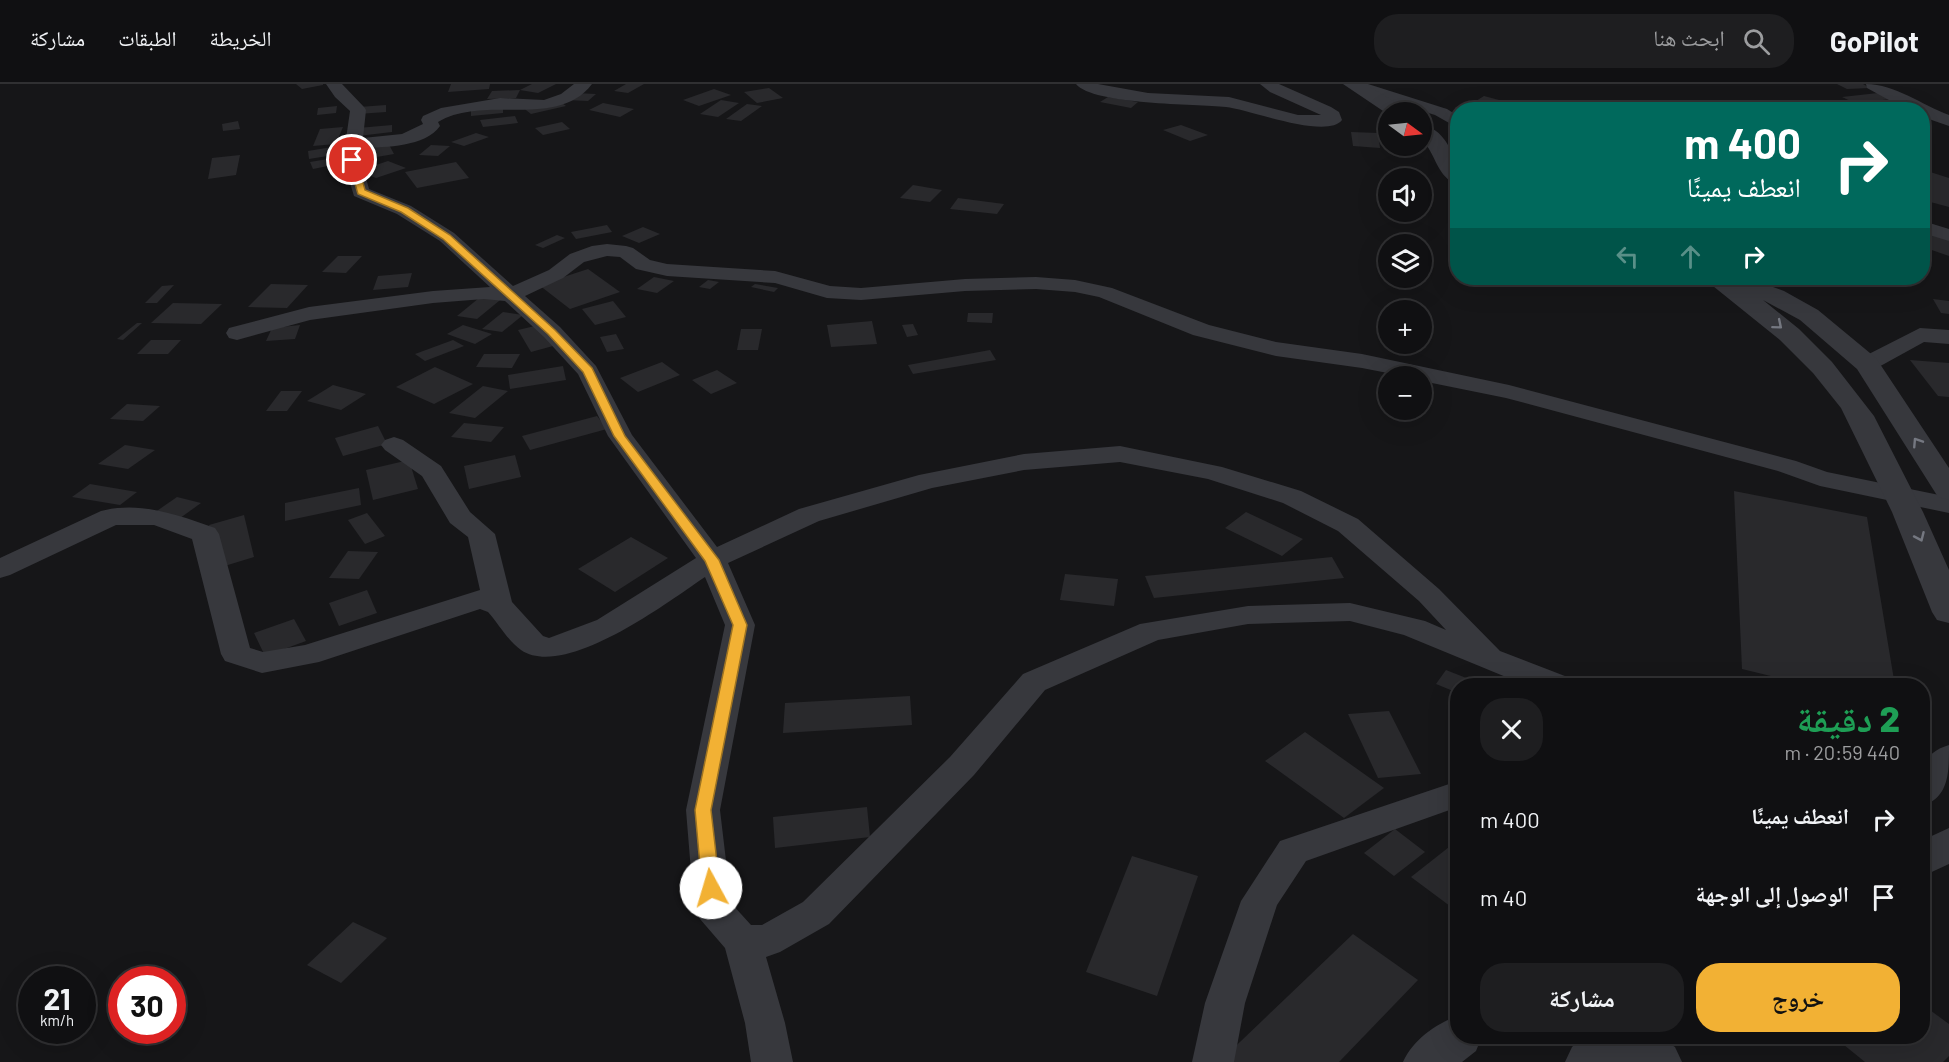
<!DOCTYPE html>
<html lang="ar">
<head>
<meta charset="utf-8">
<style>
  body { margin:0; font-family:Barlow,"Noto Naskh Arabic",sans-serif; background:#1e1e20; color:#f1f3f6; direction:rtl; height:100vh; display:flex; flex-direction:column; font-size:22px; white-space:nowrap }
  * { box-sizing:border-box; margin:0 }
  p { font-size:20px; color:#9c9d9f }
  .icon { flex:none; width:33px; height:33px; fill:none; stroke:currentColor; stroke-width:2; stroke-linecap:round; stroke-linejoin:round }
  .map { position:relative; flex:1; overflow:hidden; direction:ltr }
  .details { position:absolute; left:1450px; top:594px; width:480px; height:366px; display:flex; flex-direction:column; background:#101012; border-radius:24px; box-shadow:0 6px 24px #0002,0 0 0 2px #303032; direction:rtl }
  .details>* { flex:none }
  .hud { position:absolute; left:1450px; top:18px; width:480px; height:183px; border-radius:24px; box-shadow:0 6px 24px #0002,0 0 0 2px #303032; direction:rtl; background:#00695c; color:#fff; overflow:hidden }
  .needle { width:39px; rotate:105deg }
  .controls { position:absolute; left:1378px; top:18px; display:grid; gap:12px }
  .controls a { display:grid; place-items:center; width:54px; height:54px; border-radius:50%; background:#101012; box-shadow:0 6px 24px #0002,0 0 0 2px #303032; font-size:30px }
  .speed { position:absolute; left:18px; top:882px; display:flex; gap:12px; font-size:30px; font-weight:700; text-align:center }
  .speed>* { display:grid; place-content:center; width:78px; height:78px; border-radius:50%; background:#101012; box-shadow:0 6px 24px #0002,0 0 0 2px #303032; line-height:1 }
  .speed small { font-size:15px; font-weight:400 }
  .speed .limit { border:9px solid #d22; background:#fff; color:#111 }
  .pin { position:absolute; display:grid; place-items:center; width:51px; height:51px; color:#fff; margin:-26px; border:3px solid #fff; border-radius:50%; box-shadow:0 2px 6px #0007 }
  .me { position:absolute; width:66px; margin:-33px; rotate:354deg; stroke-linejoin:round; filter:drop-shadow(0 0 4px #0008) }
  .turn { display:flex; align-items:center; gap:21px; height:126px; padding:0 30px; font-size:27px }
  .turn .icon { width:78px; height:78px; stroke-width:2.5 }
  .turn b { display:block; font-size:42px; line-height:51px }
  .lanes { display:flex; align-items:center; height:57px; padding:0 30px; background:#0003; justify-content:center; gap:30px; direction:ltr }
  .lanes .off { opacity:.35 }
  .round { display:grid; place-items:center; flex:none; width:63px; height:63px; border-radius:24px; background:#1e1e20 }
  .headline { display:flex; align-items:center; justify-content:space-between; height:102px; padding:0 30px }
  h1 { font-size:36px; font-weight:800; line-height:45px; color:#1e9e55 }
  .action { display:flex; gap:12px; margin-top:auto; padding:12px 30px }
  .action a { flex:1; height:69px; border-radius:24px; background:#f2b134; color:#111; font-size:24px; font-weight:800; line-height:69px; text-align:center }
  .action a+a { background:#1e1e20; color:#f1f3f6 }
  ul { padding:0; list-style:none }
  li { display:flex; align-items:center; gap:18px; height:78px; padding:0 30px }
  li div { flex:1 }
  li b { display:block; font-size:22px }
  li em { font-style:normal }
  header { display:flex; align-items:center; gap:36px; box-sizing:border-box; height:84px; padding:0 30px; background:#101012; border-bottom:2px solid #303032 }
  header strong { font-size:28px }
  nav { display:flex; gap:33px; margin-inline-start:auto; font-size:21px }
  .search { width:420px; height:54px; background:#1e1e20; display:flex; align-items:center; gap:15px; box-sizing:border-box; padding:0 21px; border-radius:24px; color:#9c9d9f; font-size:22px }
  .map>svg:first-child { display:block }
</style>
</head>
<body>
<header>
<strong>GoPilot</strong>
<div class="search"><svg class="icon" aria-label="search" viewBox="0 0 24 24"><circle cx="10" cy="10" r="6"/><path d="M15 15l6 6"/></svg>ابحث هنا</div>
<nav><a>الخريطة</a><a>الطبقات</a><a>مشاركة</a></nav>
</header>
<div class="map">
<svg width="1949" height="978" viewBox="0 0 1949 978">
  <rect width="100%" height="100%" fill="#161618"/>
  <g fill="#29292c">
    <polygon points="296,0 323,0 323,1 302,5"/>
    <polygon points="451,0 490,0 489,5 448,8"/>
    <polygon points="532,0 556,0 538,9 520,6"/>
    <polygon points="626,0 644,0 628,9 614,7"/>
    <polygon points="1837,0 1863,0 1870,4 1847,5"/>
    <polygon points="769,4 783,14 757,19 744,8"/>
    <polygon points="714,5 731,11 699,22 683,16"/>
    <polygon points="520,6 516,14 487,15 492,7"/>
    <polygon points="575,9 596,10 588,17 566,16"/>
    <polygon points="1878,9 1892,15 1855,19 1842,13"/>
    <polygon points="1484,12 1514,20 1504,26 1465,24"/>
    <polygon points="1108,13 1138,18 1131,24 1100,18"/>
    <polygon points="555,14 566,22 531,30 521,22"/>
    <polygon points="721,16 739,19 718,33 700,30"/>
    <polygon points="503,19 503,29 471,32 471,21"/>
    <polygon points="603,19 634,25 620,33 589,26"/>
    <polygon points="747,20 762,22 741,37 726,35"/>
    <polygon points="386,21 386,28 358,30 359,23"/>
    <polygon points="337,22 336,29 317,31 318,24"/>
    <polygon points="515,32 518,39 483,43 480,36"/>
    <polygon points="238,37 240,45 223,47 222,40"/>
    <polygon points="562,38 570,45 543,51 535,44"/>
    <polygon points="392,41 392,48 358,52 358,44"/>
    <polygon points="1181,41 1208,51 1190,57 1163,46"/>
    <polygon points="343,43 336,60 313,62 320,45"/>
    <polygon points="1351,48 1378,49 1380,64 1353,62"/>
    <polygon points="476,49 489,53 464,62 451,58"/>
    <polygon points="386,55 394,70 371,74 363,59"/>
    <polygon points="431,61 450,62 438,72 419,71"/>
    <polygon points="338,62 340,70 309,75 308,67"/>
    <polygon points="240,71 236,91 208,95 212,74"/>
    <polygon points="340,73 343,79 313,85 310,78"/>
    <polygon points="388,77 406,84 376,94 358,87"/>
    <polygon points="456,78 469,94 417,104 405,88"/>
    <polygon points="1927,87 1949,94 1949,123 1923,116 1923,90"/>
    <polygon points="913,101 942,106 930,118 900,114"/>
    <polygon points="958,114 1004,120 997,130 950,125"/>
    <polygon points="607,141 612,148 576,155 571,148"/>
    <polygon points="643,143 660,150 639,159 622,152"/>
    <polygon points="1923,146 1949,155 1949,172 1923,163"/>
    <polygon points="557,151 565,154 543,164 535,161"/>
    <polygon points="338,172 362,172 346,189 322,188"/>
    <polygon points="588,185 620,208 570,225 539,201"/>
    <polygon points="412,189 408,203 373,206 378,192"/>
    <polygon points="654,193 674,197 657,209 637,205"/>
    <polygon points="708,196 719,198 710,205 699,203"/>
    <polygon points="271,200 308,201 287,224 248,223"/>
    <polygon points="755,200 778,204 774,208 751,203"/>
    <polygon points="174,201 157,219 145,219 162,202"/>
    <polygon points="484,210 505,212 477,235 457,232"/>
    <polygon points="1933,215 1949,217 1949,230 1941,229"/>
    <polygon points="613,217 626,233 595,241 582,225"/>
    <polygon points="173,219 222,220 201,240 151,239"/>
    <polygon points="503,228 523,231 502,248 482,245"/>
    <polygon points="968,229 993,229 992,239 967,238"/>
    <polygon points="872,237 877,260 831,263 827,241"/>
    <polygon points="137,239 142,239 123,256 117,255"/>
    <polygon points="913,240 918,251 907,253 902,241"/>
    <polygon points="300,241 295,255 266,257 272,244"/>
    <polygon points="463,241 492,250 475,260 447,250"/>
    <polygon points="539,241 553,262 531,268 518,246"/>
    <polygon points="741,245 762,245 758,266 737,266"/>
    <polygon points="616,250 624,265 607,268 600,253"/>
    <polygon points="151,256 181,256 168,270 137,270"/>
    <polygon points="453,256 464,262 425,277 415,270"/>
    <polygon points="990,266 996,276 913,290 908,281"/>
    <polygon points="484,270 520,270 512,284 476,283"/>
    <polygon points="1910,276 1949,279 1949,313 1938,312"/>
    <polygon points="662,278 680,291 638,308 620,294"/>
    <polygon points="563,282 566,296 510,305 508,291"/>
    <polygon points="435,283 473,300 434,320 396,303"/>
    <polygon points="717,286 737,299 711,310 692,296"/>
    <polygon points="333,301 366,310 341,326 307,317"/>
    <polygon points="483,302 508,307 475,334 449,329"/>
    <polygon points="281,307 302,307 287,327 266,327"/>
    <polygon points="127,320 160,322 143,337 110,335"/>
    <polygon points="597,332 607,345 530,366 522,352"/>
    <polygon points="464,339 504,343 491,358 451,353"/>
    <polygon points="378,342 387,360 343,372 335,354"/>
    <polygon points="125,361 155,366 128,385 98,380"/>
    <polygon points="515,371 521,393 469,405 464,382"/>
    <polygon points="409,376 418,405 373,416 366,386"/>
    <polygon points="90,400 137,408 120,421 72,413"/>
    <polygon points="359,404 361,421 285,437 285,419"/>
    <polygon points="1734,407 1867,433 1895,602 1811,602 1742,585"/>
    <polygon points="177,413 201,419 176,437 151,431"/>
    <polygon points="1246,428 1303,455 1282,472 1225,444"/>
    <polygon points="367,429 385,452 365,460 348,436"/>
    <polygon points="244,431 254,473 218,484 209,441"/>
    <polygon points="631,453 668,474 615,508 578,485"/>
    <polygon points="348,467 378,468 359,495 329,494"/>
    <polygon points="1332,473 1344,494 1154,514 1145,492"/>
    <polygon points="1065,490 1118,495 1114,522 1060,516"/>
    <polygon points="367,506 377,529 339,542 329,519"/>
    <polygon points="294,535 306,557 265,572 254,549"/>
    <polygon points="1446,586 1484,601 1484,602 1458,602 1458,609 1436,600"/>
    <polygon points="910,612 912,641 783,649 785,619"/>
    <polygon points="1389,627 1421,690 1378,694 1348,630"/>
    <polygon points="1305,648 1384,704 1344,734 1265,677"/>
    <polygon points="867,723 870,753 775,764 773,733"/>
    <polygon points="1395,745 1425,768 1394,792 1364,769"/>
    <polygon points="1458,756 1458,828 1411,793"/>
    <polygon points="1132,772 1198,792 1157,912 1086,888"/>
    <polygon points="353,838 387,854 341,899 307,881"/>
    <polygon points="1353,850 1418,896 1339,978 1219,978"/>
    <polygon points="1923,921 1949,940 1949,972 1943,978 1865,978 1833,952 1923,952"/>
  </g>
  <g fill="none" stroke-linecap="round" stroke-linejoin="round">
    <g fill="#37383d" fill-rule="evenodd">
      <path d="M326 0H342L364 23 366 26 363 54 402 50 423 40 421 36 423 32 441 24 500 14 544 16 561 10 574 0H592C557 46 485 10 438 38L440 42C425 63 386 63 362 64L361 76 369 105 411 122 454 149 513 202 549 186 570 170 592 162 607 160 626 162 633 164 650 176 667 180 775 187 830 202 861 204 965 195 1036 193 1075 196 1112 204 1209 241 1276 258 1362 270 1509 301 1796 377 1827 388 1949 413V429L1820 402 1778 387 1506 314 1422 297V292H1403L1362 284 1276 272 1193 251 1099 213 1075 208 1036 205 965 207 861 216 827 214 775 199 667 192 636 185 620 173 607 172 584 178 563 194 525 212 560 243 596 282 632 351 717 463 799 425 919 391 1024 370 1120 362 1222 383 1301 407 1358 435 1439 505 1500 567 1570 594 1574 602H1528L1404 551 1350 537 1248 540 1158 556 1045 606 974 691 829 840 780 868 766 873 785 939 793 978H751L745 939 725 864 700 835 694 824 686 726 725 541 705 493C668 518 565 596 521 566 508 557 498 539 488 528L480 525 319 578 262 589 225 577 221 570 192 455 154 441H116L10 491 0 494V474L101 427C141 417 178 431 215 444L219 450 250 564 263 568 305 561 480 506 468 453 450 439 422 392 385 366 381 361 385 356 394 353 403 356 441 382 470 428 495 450 512 518 543 552 549 554 597 536 696 474 608 352 578 290 544 253 505 217 484 215 433 219 310 236 237 256 229 254 226 249 229 244 309 223 433 207 490 203 440 157 397 130 354 112 343 76 350 27 335 13ZM1120 378 1208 395 1283 419 1338 447 1419 517 1446 546 1425 537 1350 519 1248 522 1140 540 1023 590 950 673 803 818 762 841H751L731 819 720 726 755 541 728 479 819 437 932 404 1024 386Z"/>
      <path d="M1076 0H1098L1148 9 1229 13 1298 31H1321L1270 8 1260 0H1279L1331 23 1339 28 1342 36C1327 56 1248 25 1226 23 1197 20 1093 21 1076 0Z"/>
      <polygon points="1355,0 1368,0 1447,25 1458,32 1458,44 1435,31 1355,6 1353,3"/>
      <path d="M1866 0C1895 0 1922 21 1949 31V42L1923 33V26H1907L1867 4Z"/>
      <polygon points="1923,137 1949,145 1949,157 1923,149"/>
      <polygon points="1920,244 1949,246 1949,260 1924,258 1875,285 1867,287 1859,285 1855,280 1859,275"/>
      <polygon points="1458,697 1458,723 1306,777 1277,821 1245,919 1234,978 1192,978 1205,919 1241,817 1280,757"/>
    </g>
    <g fill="#37383d" fill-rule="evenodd">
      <polygon points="1343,0 1365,0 1405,24 1407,28 1389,28 1389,31"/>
      <path d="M1422 40C1448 47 1458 77 1458 100 1437 95 1436 69 1422 56Z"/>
      <polygon points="1703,194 1731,194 1738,198 1748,194 1784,207 1818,226 1876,274 1949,384 1949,416 1938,413 1857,285 1800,236 1763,216 1799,245 1832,278 1874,332 1923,428 1949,486 1949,539 1937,536 1932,528 1892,428 1841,324 1813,289 1780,256"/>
      <path d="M1949 661C1949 690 1949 712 1923 722 1923 693 1916 671 1949 661Z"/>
      <polygon points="1949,744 1949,780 1923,792 1923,756"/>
      <path d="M1458 932V952H1482L1476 967 1462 978H1403C1413 956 1435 940 1458 932Z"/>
      <polygon points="1584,952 1657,952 1675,963 1682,978 1565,978 1572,963"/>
    </g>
  </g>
  <defs><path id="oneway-chevron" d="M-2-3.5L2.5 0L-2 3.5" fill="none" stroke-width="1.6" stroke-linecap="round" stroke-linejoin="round" transform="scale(1.5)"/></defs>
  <g stroke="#757881">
    <use href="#oneway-chevron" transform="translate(1778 241) rotate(40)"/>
    <use href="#oneway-chevron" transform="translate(1917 358) rotate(-123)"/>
    <use href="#oneway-chevron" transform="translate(1920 453) rotate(66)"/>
  </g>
  <polygon fill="#f2b134" stroke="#9d7322" stroke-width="1.5" points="352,73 357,76 365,106 408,124 450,151 555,246 592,284 625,352 719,476 747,541 711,726 720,804 717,809 711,811 704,809 702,804 695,726 733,541 705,477 614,352 583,288 548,250 443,155 401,128 358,110 348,76"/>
</svg>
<div class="controls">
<a><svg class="needle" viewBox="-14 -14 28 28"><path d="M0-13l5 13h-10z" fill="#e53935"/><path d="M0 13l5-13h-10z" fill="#9c9d9f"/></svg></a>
<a><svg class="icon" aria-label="sound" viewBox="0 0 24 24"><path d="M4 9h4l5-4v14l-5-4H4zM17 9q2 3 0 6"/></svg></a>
<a><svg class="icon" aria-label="layers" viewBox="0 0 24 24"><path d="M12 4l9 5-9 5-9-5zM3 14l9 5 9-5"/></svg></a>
<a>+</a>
<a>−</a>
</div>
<div class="speed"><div>21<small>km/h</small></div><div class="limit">30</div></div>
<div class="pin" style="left:352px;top:76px;background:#d93025"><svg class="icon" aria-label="arrive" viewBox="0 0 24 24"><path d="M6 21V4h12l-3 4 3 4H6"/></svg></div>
<svg class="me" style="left:711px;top:804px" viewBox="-20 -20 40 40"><circle r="19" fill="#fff"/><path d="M0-13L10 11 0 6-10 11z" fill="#f2b134"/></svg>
<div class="hud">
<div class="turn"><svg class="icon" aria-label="right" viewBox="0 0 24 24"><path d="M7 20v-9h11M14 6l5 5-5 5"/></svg><div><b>400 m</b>انعطف يمينًا</div></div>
<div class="lanes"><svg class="icon off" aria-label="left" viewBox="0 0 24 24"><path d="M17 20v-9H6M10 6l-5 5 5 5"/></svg><svg class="icon off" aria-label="ahead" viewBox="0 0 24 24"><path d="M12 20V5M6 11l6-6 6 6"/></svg><svg class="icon" aria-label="right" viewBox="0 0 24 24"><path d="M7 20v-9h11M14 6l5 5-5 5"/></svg></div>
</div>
<section class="details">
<div class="headline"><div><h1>2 دقيقة</h1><p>440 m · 20:59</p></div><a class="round"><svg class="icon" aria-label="close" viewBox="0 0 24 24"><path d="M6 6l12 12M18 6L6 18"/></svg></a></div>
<ul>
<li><svg class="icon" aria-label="right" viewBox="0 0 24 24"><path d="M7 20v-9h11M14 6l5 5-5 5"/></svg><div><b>انعطف يمينًا</b></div><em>400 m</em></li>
<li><svg class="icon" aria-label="arrive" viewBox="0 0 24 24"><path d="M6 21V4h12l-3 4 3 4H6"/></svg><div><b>الوصول إلى الوجهة</b></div><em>40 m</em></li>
</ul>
<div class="action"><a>خروج</a><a>مشاركة</a></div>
</section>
</div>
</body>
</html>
